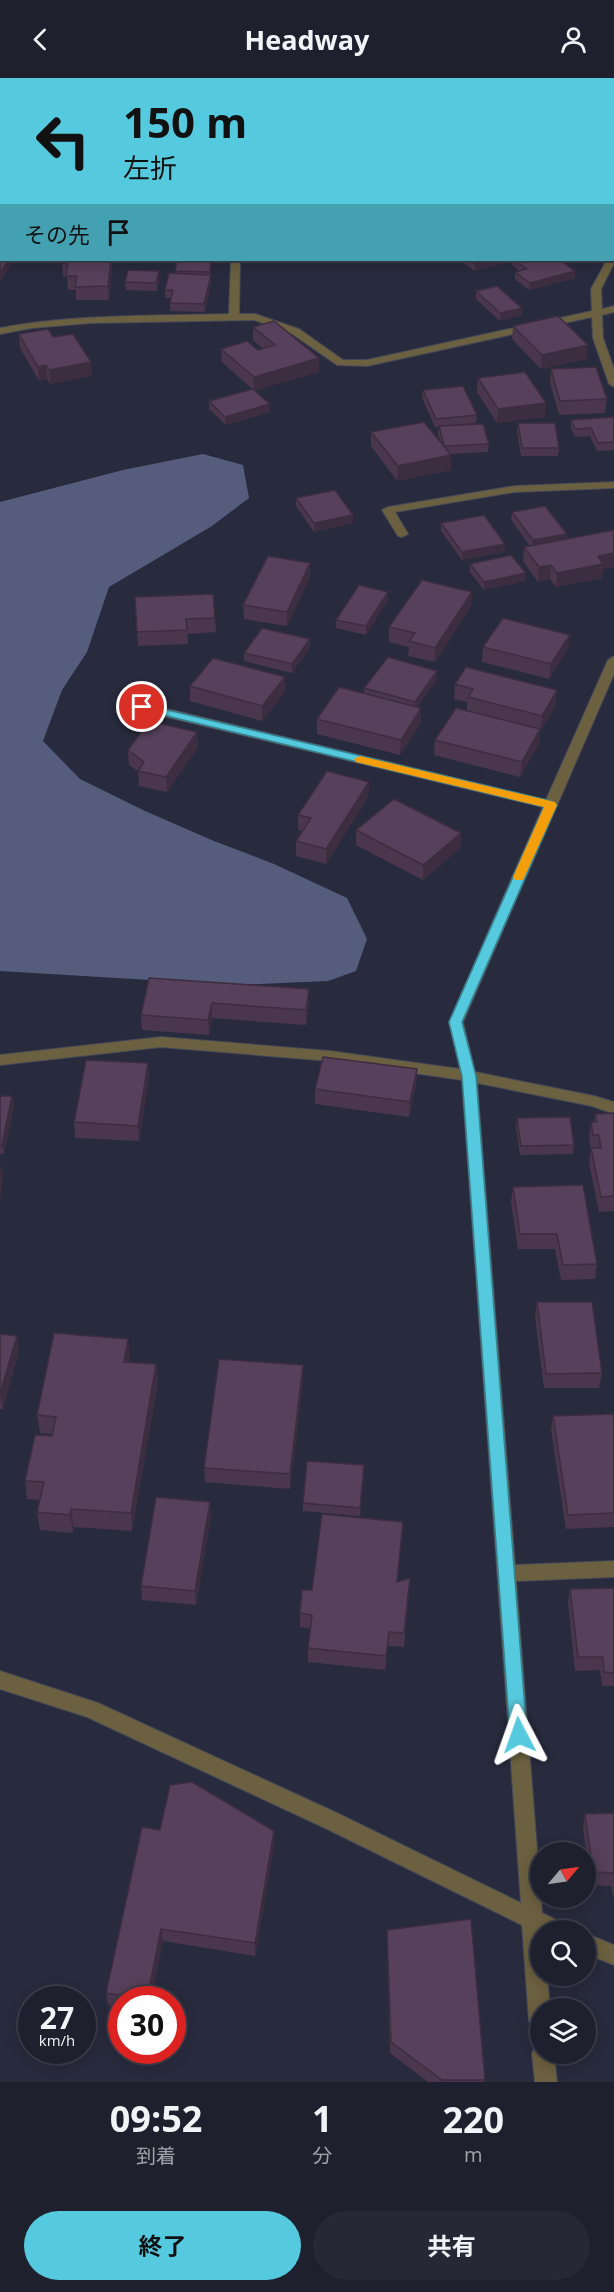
<!DOCTYPE html>
<html lang="ja">
<head>
<meta charset="utf-8">
<style>
  body { margin:0; font-family:"Open Sans","Noto Sans JP",sans-serif; background:#262836; color:#f1f3f6; height:100vh; display:flex; flex-direction:column; font-size:22px; white-space:nowrap }
  * { box-sizing:border-box; margin:0 }
  p { font-size:20px; color:#a1a3aa }
  .icon { flex:none; width:33px; height:33px; fill:none; stroke:currentColor; stroke-width:2; stroke-linecap:round; stroke-linejoin:round }
  .map { position:relative; height:2004px; overflow:hidden }
  .details { display:flex; flex-direction:column; background:#1e202e; flex:1 }
  .details>* { flex:none }
  .top-card { position:absolute; left:0px; top:0px; width:615px; height:183px; box-shadow:0 3px 15px #0003,0 0 0 2px #3c3e4a; background:#55cadf; color:#111; overflow:hidden }
  .needle { width:39px; rotate:61deg }
  .controls { position:absolute; left:530px; top:1764px; display:grid; gap:12px }
  .controls a { display:grid; place-items:center; width:66px; height:66px; border-radius:50%; background:#1e202e; box-shadow:0 3px 15px #0003,0 0 0 2px #3c3e4a; font-size:30px }
  .speed { position:absolute; left:18px; top:1908px; display:flex; gap:12px; font-size:30px; font-weight:700; text-align:center }
  .speed>* { display:grid; place-content:center; width:78px; height:78px; border-radius:50%; background:#1e202e; box-shadow:0 3px 15px #0003,0 0 0 2px #3c3e4a; line-height:1 }
  .speed small { font-size:15px; font-weight:400 }
  .speed .limit { border:9px solid #d22; background:#fff; color:#111 }
  .pin { position:absolute; display:grid; place-items:center; width:51px; height:51px; color:#fff; margin:-26px; border:3px solid #fff; border-radius:50%; box-shadow:0 2px 6px #0007 }
  .me { position:absolute; width:66px; margin:-33px; rotate:356deg; stroke-linejoin:round; filter:drop-shadow(0 0 4px #0008) }
  .turn { display:flex; align-items:center; gap:21px; height:126px; padding:0 24px; font-size:27px }
  .turn .icon { width:78px; height:78px; stroke-width:2.5 }
  .turn b { display:block; font-size:42px; line-height:51px }
  .then { display:flex; align-items:center; height:57px; padding:0 24px; background:#0003; gap:12px; font-size:22px }
  .eta { display:flex; justify-content:space-evenly; align-items:center; height:102px; text-align:center }
  .eta b { font-size:36px; font-weight:700; line-height:42px }
  .button { display:flex; gap:12px; margin-top:auto; padding:12px 24px }
  .button a { flex:1; height:69px; border-radius:36px; background:#55cadf; color:#111; font-size:24px; font-weight:700; line-height:69px; text-align:center }
  .button a+a { background:#262836; color:#f1f3f6 }
  header { display:flex; justify-content:space-between; align-items:center; height:78px; padding:0 24px; background:#1e202e; font-size:27px; font-weight:700 }
  .map>svg:first-child { display:block }
</style>
</head>
<body>
<header><svg class="icon" aria-label="back" viewBox="0 0 24 24"><path d="M15 5l-7 7 7 7"/></svg>Headway<svg class="icon" aria-label="person" viewBox="0 0 24 24"><circle cx="12" cy="8" r="4"/><path d="M4 21q1-7 8-7t8 7"/></svg></header>
<div class="map">
<svg width="614" height="2004" viewBox="0 0 614 2004">
  <rect width="100%" height="100%" fill="#282b3d"/>
  <g fill="#565c7c">
    <polygon points="0,0 163,0 2,2 0,74"/>
    <polygon points="203,376 243,387 249,420 212,448 109,509 87,574 62,612 43,663 80,701 145,733 214,763 274,786 347,820 367,861 356,893 328,903 234,907 0,893 0,424 123,392"/>
  </g>
  <g fill="none" stroke-linecap="round" stroke-linejoin="round">
    <rect fill="#516c86" fill-rule="evenodd" x="0" y="73" width="2" height="6"/>
    <g stroke="#454859" stroke-width="2">
      <g id="minor">
        <polygon points="165,0 173,0 164,2"/>
        <polygon points="2,61 2,67 0,68 0,62"/>
        <path d="M614 180V185L601 211 602 231 614 228V234L602 237 603 260 614 291V309L609 306 593 260 592 239 367 288 337 287 291 255 254 242 91 245 32 250 0 256V250C75 236 153 238 229 236L231 182H240L239 236H255L299 251 343 282H367L592 233 591 211 607 182Z"/>
        <polygon points="614,404 614,410 515,414 395,434 408,456 402,459 398,458 382,432 388,429 515,408"/>
        <polygon points="614,578 614,596 463,944 475,994 594,1018 614,1024 614,1036 592,1028 477,1005 515,1487 614,1483 614,1499 516,1503 542,1835 562,1845 565,1852 540,1852 540,1898 547,1898 550,1930 540,1930 540,1954 532,1951 529,1943 522,1847 325,1750 87,1639 0,1611 0,1593 98,1625 339,1736 521,1825 462,1002 330,983 161,969 0,987 0,977 161,959 330,973 460,991 449,944 543,729 142,633 136,629 142,625 546,722 608,582"/>
        <polygon points="585,1855 614,1867 614,1887 585,1875"/>
        <polygon points="540,1967 540,1976 554,1976 557,2004 535,2004 532,1976 535,1968"/>
      </g>
    </g>
    <use href="#minor" fill="#6b603f" fill-rule="evenodd"/>
  </g>
  <g fill="#4a374e">
    <polygon points="62,182 112,190 109,222 76,222 76,212 68,212 67,199 63,199"/>
    <polygon points="459,182 551,182 554,184 575,193 575,200 529,212 515,201 515,194 519,193 509,184 475,193"/>
    <polygon points="211,191 211,204 205,234 170,233 170,225 171,220 165,220 165,212 175,195 175,193"/>
    <polygon points="159,201 157,213 126,212 125,204"/>
    <polygon points="476,213 522,237 500,243 476,221"/>
    <polygon points="513,248 587,281 541,291 512,261"/>
    <polygon points="253,249 319,294 255,312 270,326 270,334 226,347 209,331 209,323 252,311 222,284 221,271 258,272 263,271 253,262"/>
    <polygon points="19,256 53,259 92,298 50,306 47,301 39,303 20,270"/>
    <polygon points="551,291 607,321 605,335 559,337 550,305"/>
    <polygon points="478,300 545,339 497,345 477,314"/>
    <polygon points="423,312 477,337 476,345 453,347 489,366 488,374 450,376 451,392 397,403 371,368 371,354 441,365 438,356 439,349 435,349 422,320"/>
    <polygon points="614,339 614,372 597,373 590,358 575,359 571,350 571,342"/>
    <polygon points="518,345 559,370 558,378 521,378 517,353"/>
    <polygon points="296,420 353,437 353,445 314,454 296,428"/>
    <polygon points="512,434 567,456 567,461 614,452 614,489 603,491 602,500 556,509 550,501 538,504 523,483 524,469 530,468 511,442"/>
    <polygon points="441,445 505,466 504,474 462,482 441,453"/>
    <polygon points="310,485 310,499 287,548 244,541 243,527"/>
    <polygon points="470,486 525,503 484,512 470,494"/>
    <polygon points="388,514 388,522 366,557 336,550 336,542"/>
    <polygon points="472,514 471,528 435,584 408,578 409,569 389,564 389,549"/>
    <polygon points="135,519 215,540 216,554 187,556 188,566 138,568"/>
    <polygon points="310,569 292,595 244,583 244,575"/>
    <polygon points="483,569 568,571 549,601 482,584"/>
    <polygon points="285,599 285,614 262,643 190,623 190,608"/>
    <polygon points="437,602 417,629 421,645 400,677 317,656 317,641 364,616 364,610"/>
    <polygon points="455,606 556,627 540,653 539,666 520,699 434,677 435,662 467,633 467,624 454,621"/>
    <polygon points="197,654 198,669 167,714 139,708 138,693 129,687 128,672"/>
    <polygon points="369,704 368,719 326,786 296,778 296,763 302,753 298,752 298,737"/>
    <polygon points="356,752 461,755 460,770 423,802 356,767"/>
    <polygon points="149,900 309,911 309,927 306,947 212,940 209,957 142,952 141,937"/>
    <polygon points="148,985 149,1000 139,1063 75,1060 74,1044"/>
    <polygon points="417,991 416,1006 409,1039 315,1026 315,1011"/>
    <polygon points="0,1018 12,1018 14,1027 4,1076 0,1076"/>
    <polygon points="614,1035 614,1133 599,1134 589,1085 591,1072 589,1060 591,1044 594,1044 595,1036"/>
    <polygon points="517,1040 574,1067 573,1076 520,1077 516,1049"/>
    <polygon points="513,1109 597,1186 595,1201 561,1202 555,1171 518,1171 511,1124"/>
    <polygon points="537,1224 602,1295 599,1310 544,1310 535,1239"/>
    <polygon points="0,1256 17,1258 19,1273 3,1331 0,1331"/>
    <polygon points="130,1279 129,1284 156,1286 158,1305 132,1453 74,1449 73,1455 40,1452 37,1434 40,1422 27,1421 25,1403 53,1356 40,1355 37,1337"/>
    <polygon points="303,1302 290,1411 205,1404 204,1390"/>
    <polygon points="553,1338 614,1341 614,1449 566,1451 551,1352"/>
    <polygon points="364,1395 360,1438 303,1433 303,1425"/>
    <polygon points="211,1438 196,1527 142,1522 141,1508"/>
    <polygon points="398,1504 409,1514 404,1569 388,1568 385,1592 308,1584 308,1570 311,1551 300,1549 300,1535 312,1512"/>
    <polygon points="614,1510 614,1608 602,1608 600,1592 575,1593 568,1525 570,1511"/>
    <polygon points="614,1735 614,1822 611,1808 590,1807 583,1749 585,1736"/>
    <polygon points="160,1752 274,1753 274,1766 255,1878 163,1863 151,1922 122,1922 122,1930 108,1927 106,1915"/>
    <polygon points="387,1852 485,2002 484,2004 428,2004 390,1975 387,1865"/>
  </g>
  <g fill="#3c2d40">
    <polygon points="9,182 15,182 0,203 0,194"/>
    <polygon points="111,182 112,182 112,190 109,222 108,208"/>
    <polygon points="491,182 509,182 509,184 475,193 475,186"/>
    <polygon points="211,184 211,204 205,234 204,226 210,199"/>
    <polygon points="159,193 159,201 157,213 156,205"/>
    <polygon points="575,193 575,200 529,212 530,205"/>
    <polygon points="522,230 522,237 500,243 500,235"/>
    <polygon points="588,267 587,281 541,291 542,277"/>
    <polygon points="319,280 319,294 254,313 254,299"/>
    <polygon points="91,284 92,298 50,306 49,292"/>
    <polygon points="46,287 47,301 39,303 38,289"/>
    <polygon points="546,325 545,339 497,345 498,331"/>
    <polygon points="270,326 270,334 226,347 225,339"/>
    <polygon points="451,377 451,392 397,403 398,388"/>
    <polygon points="353,437 353,445 314,454 314,445"/>
    <polygon points="567,456 566,464 532,471 533,462"/>
    <polygon points="505,466 504,474 462,482 462,474"/>
    <polygon points="614,475 614,489 603,491 602,500 556,509 557,495 598,478"/>
    <polygon points="310,485 310,499 287,548 287,534"/>
    <polygon points="551,487 550,501 538,504 539,489"/>
    <polygon points="526,495 525,503 484,512 484,504"/>
    <polygon points="388,514 388,522 366,557 366,548"/>
    <polygon points="472,514 471,528 435,584 435,570"/>
    <polygon points="570,557 568,571 549,601 551,586"/>
    <polygon points="310,561 310,569 292,595 292,586"/>
    <polygon points="437,593 437,602 414,633 415,624"/>
    <polygon points="285,599 285,614 262,643 262,628"/>
    <polygon points="557,612 556,627 540,653 542,638"/>
    <polygon points="421,630 421,645 400,677 401,662"/>
    <polygon points="540,651 539,666 520,699 522,684"/>
    <polygon points="197,654 198,669 167,714 166,699"/>
    <polygon points="369,704 368,719 326,786 326,771"/>
    <polygon points="461,755 460,770 423,802 423,787"/>
    <polygon points="309,911 309,927 306,947 306,932"/>
    <polygon points="212,925 212,940 209,957 208,942"/>
    <polygon points="148,985 149,1000 139,1063 138,1048"/>
    <polygon points="417,991 416,1006 409,1039 410,1024"/>
    <polygon points="12,1018 14,1027 4,1076 2,1067"/>
    <polygon points="1,1084 3,1099 0,1124 0,1092"/>
    <polygon points="17,1258 19,1273 3,1331 0,1316"/>
    <polygon points="128,1261 130,1279 126,1302 124,1284"/>
    <polygon points="156,1286 158,1305 132,1453 131,1435"/>
    <polygon points="303,1287 303,1302 290,1411 290,1396"/>
    <polygon points="210,1424 211,1438 196,1527 195,1513"/>
    <polygon points="71,1431 74,1449 73,1455 70,1437"/>
    <polygon points="274,1753 274,1766 255,1878 255,1865"/>
    <polygon points="161,1851 163,1863 151,1922 147,1922"/>
  </g>
  <g fill="#56405b" stroke="#3c2d40" stroke-width="1.5">
    <rect x="426" y="0" width="36" height="2"/>
    <rect x="472" y="0" width="25" height="2"/>
    <polygon points="0,172 2,173 2,182 9,182 0,194"/>
    <polygon points="62,182 111,182 108,208 75,209 77,198 66,198 68,185 62,185"/>
    <polygon points="470,182 491,182 475,186"/>
    <polygon points="515,182 551,182 554,184 557,182 560,182 575,193 530,205 515,194 527,191"/>
    <polygon points="177,183 211,184 210,194 175,193"/>
    <polygon points="128,192 159,193 156,205 125,204"/>
    <polygon points="169,195 211,197 204,226 170,225 173,212 165,212"/>
    <polygon points="497,208 522,230 500,235 476,213"/>
    <polygon points="558,238 588,267 542,277 513,248"/>
    <polygon points="274,243 319,280 254,299 221,271 247,263 258,272 275,267 253,249"/>
    <polygon points="48,251 53,259 73,256 91,284 49,292 46,287 38,289 19,256"/>
    <polygon points="596,289 607,321 560,323 551,291"/>
    <polygon points="525,294 546,325 498,331 478,300"/>
    <polygon points="463,308 477,337 436,341 423,312"/>
    <polygon points="253,311 270,326 225,339 209,323"/>
    <polygon points="614,339 614,364 598,365 591,350 575,351 571,342"/>
    <polygon points="424,344 451,377 398,388 371,354"/>
    <polygon points="518,345 555,345 559,370 522,370"/>
    <polygon points="483,346 489,366 444,368 439,348"/>
    <polygon points="335,412 353,437 314,445 296,420"/>
    <polygon points="545,428 567,456 533,462 512,434"/>
    <polygon points="484,437 505,466 462,474 441,445"/>
    <polygon points="614,452 614,475 598,478 603,486 557,495 551,487 539,489 524,469"/>
    <polygon points="511,477 526,495 484,504 470,486"/>
    <polygon points="268,478 310,485 287,534 243,527"/>
    <polygon points="422,502 472,514 435,570 409,563 415,555 389,549"/>
    <polygon points="359,507 388,514 366,548 336,542"/>
    <polygon points="213,516 215,540 186,541 187,552 137,554 135,519"/>
    <polygon points="503,540 570,557 551,586 483,569"/>
    <polygon points="262,550 310,561 292,586 244,575"/>
    <polygon points="388,579 437,593 415,624 364,610"/>
    <polygon points="213,580 285,599 262,628 190,608"/>
    <polygon points="466,589 557,612 542,638 468,619 473,611 455,606"/>
    <polygon points="339,609 421,630 401,662 317,641"/>
    <polygon points="456,630 540,651 522,684 435,662"/>
    <polygon points="149,643 197,654 166,699 138,693 144,684 128,672"/>
    <polygon points="327,693 369,704 326,771 296,763 311,740 298,737"/>
    <polygon points="394,721 461,755 423,787 356,752"/>
    <polygon points="149,900 309,911 306,932 212,925 208,942 141,937"/>
    <polygon points="323,979 417,991 410,1024 315,1011"/>
    <polygon points="86,982 148,985 138,1048 74,1044"/>
    <polygon points="0,1018 12,1018 2,1067 0,1067"/>
    <polygon points="614,1035 614,1118 601,1119 591,1070 601,1070 599,1057 593,1057 591,1044 597,1044 595,1036"/>
    <polygon points="570,1039 574,1067 521,1068 517,1040"/>
    <polygon points="583,1107 597,1186 563,1187 557,1156 520,1156 513,1109"/>
    <polygon points="537,1224 592,1224 602,1295 546,1296"/>
    <polygon points="54,1255 128,1261 124,1284 156,1286 131,1435 71,1431 70,1437 37,1434 44,1404 25,1403 35,1357 52,1358 56,1339 37,1337"/>
    <polygon points="0,1256 17,1258 0,1316"/>
    <polygon points="219,1281 303,1287 290,1396 204,1390"/>
    <polygon points="613,1336 614,1341 614,1435 568,1437 553,1338"/>
    <polygon points="307,1383 364,1387 360,1430 303,1425"/>
    <polygon points="156,1419 210,1424 195,1513 141,1508"/>
    <polygon points="322,1436 403,1444 397,1504 410,1500 404,1555 389,1554 386,1578 308,1570 312,1537 300,1535 302,1512 312,1512"/>
    <polygon points="614,1510 614,1595 604,1594 603,1579 578,1579 570,1511"/>
    <polygon points="192,1704 274,1753 255,1865 161,1851 147,1922 106,1915 142,1749 160,1752 170,1707"/>
    <polygon points="614,1735 614,1797 614,1795 593,1794 585,1736"/>
    <polygon points="471,1841 485,2002 442,2002 391,1964 387,1852"/>
  </g>
  <polygon fill="#55cadf" stroke="#378391" stroke-width="1.5" points="142,626 551,723 557,727 462,944 476,998 527,1657 525,1663 519,1665 512,1663 510,1657 462,998 449,944 544,729 138,631 136,629"/>
  <polygon fill="#f59e0b" points="360,678 555,724 557,727 523,802 515,802 513,799 544,729 356,684 354,681"/>
</svg>
<div class="controls">
<a><svg class="needle" viewBox="-14 -14 28 28"><path d="M0-13l5 13h-10z" fill="#e53935"/><path d="M0 13l5-13h-10z" fill="#a1a3aa"/></svg></a>
<a><svg class="icon" aria-label="search" viewBox="0 0 24 24"><circle cx="10" cy="10" r="6"/><path d="M15 15l6 6"/></svg></a>
<a><svg class="icon" aria-label="layers" viewBox="0 0 24 24"><path d="M12 4l9 5-9 5-9-5zM3 14l9 5 9-5"/></svg></a>
</div>
<div class="speed"><div>27<small>km/h</small></div><div class="limit">30</div></div>
<div class="pin" style="left:142px;top:629px;background:#d93025"><svg class="icon" aria-label="arrive" viewBox="0 0 24 24"><path d="M6 21V4h12l-3 4 3 4H6"/></svg></div>
<svg class="me" style="left:519px;top:1657px" viewBox="-20 -20 40 40"><path d="M0-17L14 15 0 8-14 15z" fill="#55cadf" stroke="#fff" stroke-width="4"/></svg>
<div class="top-card">
<div class="turn"><svg class="icon" aria-label="left" viewBox="0 0 24 24"><path d="M17 20v-9H6M10 6l-5 5 5 5"/></svg><div><b>150 m</b>左折</div></div>
<div class="then">その先<svg class="icon" aria-label="arrive" viewBox="0 0 24 24"><path d="M6 21V4h12l-3 4 3 4H6"/></svg></div>
</div>
</div>
<section class="details">
<div class="eta">
<div><b>09:52</b><p>到着</p></div>
<div><b>1</b><p>分</p></div>
<div><b>220</b><p>m</p></div>
</div>
<div class="button"><a>終了</a><a>共有</a></div>
</section>
</body>
</html>
